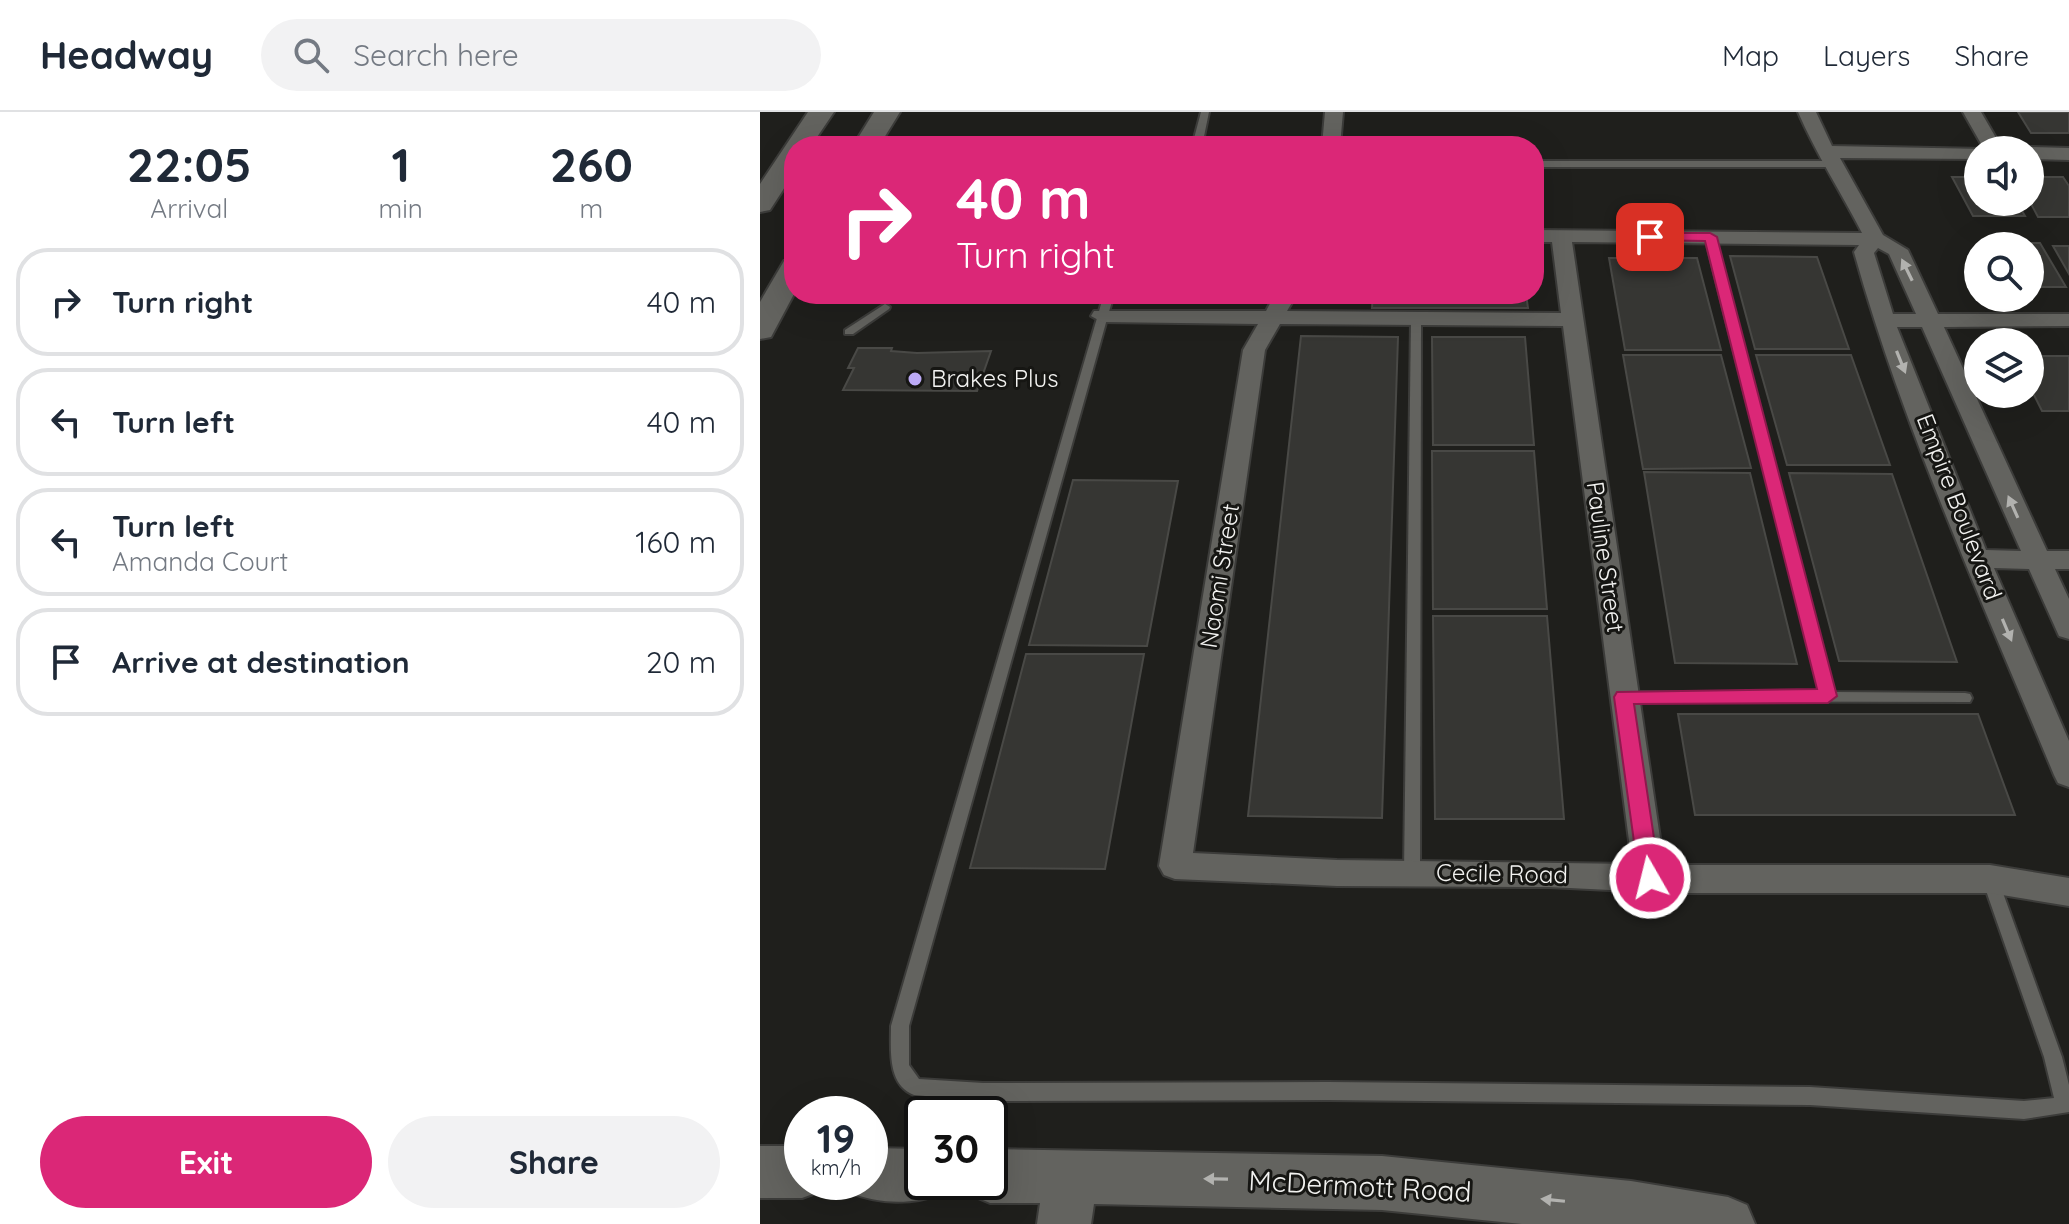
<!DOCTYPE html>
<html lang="en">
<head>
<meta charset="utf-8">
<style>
  body { margin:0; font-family:Quicksand,sans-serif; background:#f2f2f3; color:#1f2937; height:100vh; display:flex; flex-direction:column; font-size:30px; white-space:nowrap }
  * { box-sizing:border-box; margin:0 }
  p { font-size:26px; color:#747a83 }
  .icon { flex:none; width:44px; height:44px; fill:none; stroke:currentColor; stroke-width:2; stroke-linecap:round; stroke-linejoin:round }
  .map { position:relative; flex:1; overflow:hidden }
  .drawer { display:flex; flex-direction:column; background:#fff; width:760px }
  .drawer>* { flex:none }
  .top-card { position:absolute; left:24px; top:24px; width:760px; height:168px; border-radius:32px; box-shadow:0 8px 32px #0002; background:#db2777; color:#fff; overflow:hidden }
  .controls { position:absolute; left:1204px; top:24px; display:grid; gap:16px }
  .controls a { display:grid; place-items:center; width:80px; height:80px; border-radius:50%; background:#fff; box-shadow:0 8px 32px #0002; font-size:40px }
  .speed { position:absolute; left:24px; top:984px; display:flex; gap:16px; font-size:40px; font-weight:700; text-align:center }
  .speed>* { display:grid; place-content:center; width:104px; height:104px; border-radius:50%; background:#fff; box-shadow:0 8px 32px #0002; line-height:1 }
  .speed small { font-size:20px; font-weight:400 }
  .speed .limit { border:4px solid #111; border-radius:12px; background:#fff; color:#111 }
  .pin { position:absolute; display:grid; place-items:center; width:68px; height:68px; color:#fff; margin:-34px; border-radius:16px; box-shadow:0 4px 12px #0006 }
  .me { position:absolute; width:88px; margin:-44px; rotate:352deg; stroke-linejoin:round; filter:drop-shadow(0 0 6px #0008) }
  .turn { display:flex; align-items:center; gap:28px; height:168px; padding:0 40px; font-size:36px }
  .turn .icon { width:104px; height:104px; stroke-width:2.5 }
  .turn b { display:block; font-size:56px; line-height:68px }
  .eta { display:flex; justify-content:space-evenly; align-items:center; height:136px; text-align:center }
  .eta b { font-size:48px; font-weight:800; line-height:56px }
  .action { display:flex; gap:16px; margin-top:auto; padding:16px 40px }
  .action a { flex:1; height:92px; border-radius:48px; background:#db2777; color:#fff; font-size:32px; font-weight:800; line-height:92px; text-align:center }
  .action a+a { background:#f2f2f3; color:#1f2937 }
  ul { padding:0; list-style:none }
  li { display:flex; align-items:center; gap:24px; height:108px; margin:0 16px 12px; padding:0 24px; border:4px solid #e0e1e3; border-radius:32px }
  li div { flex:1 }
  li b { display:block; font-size:30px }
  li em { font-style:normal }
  header { display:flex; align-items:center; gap:48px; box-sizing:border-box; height:112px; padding:0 40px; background:#fff; border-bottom:2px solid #e0e1e3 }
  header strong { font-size:38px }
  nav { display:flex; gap:44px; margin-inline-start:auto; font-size:28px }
  .search { width:560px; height:72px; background:#f2f2f3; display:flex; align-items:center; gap:20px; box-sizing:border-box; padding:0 28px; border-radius:44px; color:#747a83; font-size:30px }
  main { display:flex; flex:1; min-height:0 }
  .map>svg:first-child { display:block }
</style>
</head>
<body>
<header>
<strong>Headway</strong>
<div class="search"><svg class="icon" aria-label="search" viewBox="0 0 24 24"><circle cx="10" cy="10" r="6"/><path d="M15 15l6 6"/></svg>Search here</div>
<nav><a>Map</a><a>Layers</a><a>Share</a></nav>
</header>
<main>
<section class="drawer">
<div class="eta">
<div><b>22:05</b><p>Arrival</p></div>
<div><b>1</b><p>min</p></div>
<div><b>260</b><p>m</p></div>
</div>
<ul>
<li><svg class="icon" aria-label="right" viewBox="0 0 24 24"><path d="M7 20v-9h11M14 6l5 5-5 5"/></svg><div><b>Turn right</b></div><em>40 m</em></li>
<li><svg class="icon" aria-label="left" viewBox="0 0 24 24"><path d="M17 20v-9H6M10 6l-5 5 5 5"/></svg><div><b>Turn left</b></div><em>40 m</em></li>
<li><svg class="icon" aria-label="left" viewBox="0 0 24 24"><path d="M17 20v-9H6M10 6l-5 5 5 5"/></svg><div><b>Turn left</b><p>Amanda Court</p></div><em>160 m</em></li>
<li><svg class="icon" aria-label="arrive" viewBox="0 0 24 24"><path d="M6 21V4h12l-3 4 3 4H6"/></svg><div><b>Arrive at destination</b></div><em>20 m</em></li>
</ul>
<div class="action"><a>Exit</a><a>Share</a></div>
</section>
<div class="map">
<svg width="1309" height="1112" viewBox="0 0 1309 1112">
  <rect width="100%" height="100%" fill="#1f1f1c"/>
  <g fill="#363633" stroke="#494946" stroke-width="2">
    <polygon points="1258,0 1309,0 1309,21 1271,21"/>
    <polygon points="1192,65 1218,65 1218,90 1257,90 1265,104 1213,104"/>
    <polygon points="1270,65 1303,65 1309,74 1309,105 1278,105 1270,90"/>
    <polygon points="1228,131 1280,131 1306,175 1270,175 1270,134 1230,134"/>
    <polygon points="1293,134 1309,134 1309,162"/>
    <polygon points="970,144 1057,145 1089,237 995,237"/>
    <polygon points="849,146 937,146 961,238 865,238"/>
    <polygon points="613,182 766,182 768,196 612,196"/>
    <polygon points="541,224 638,225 622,706 488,704"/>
    <polygon points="672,225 765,225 774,333 673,333"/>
    <polygon points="98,236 132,236 131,239 157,241 231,239 217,279 83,278 94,256 88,256"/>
    <polygon points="863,243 961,243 991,356 883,357"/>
    <polygon points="996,243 1091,243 1130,353 1027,353"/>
    <polygon points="1270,244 1309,244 1309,299 1282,299 1270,275"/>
    <polygon points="672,339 774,339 787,497 673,497"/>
    <polygon points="884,360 990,361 1037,552 915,551"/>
    <polygon points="1029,361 1132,362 1197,550 1079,549"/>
    <polygon points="313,368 418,369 387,534 269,533"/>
    <polygon points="673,504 787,504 804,707 675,707"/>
    <polygon points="266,542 384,542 345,757 210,756"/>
    <polygon points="918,602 1218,602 1255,703 935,703"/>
  </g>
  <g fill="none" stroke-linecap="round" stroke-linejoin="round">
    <g stroke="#3c3c3a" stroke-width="4">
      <g id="service">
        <polygon points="441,0 449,0 442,34 432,34"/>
        <polygon points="774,49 1074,49 1079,52 1074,55 774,55"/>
        <polygon points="950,122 955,125 1074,580 1205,581 1210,582 1212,586 1210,590 859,589 857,585 859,581 864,580 1060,580 945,125"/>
        <path d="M344 182H354L149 914V953L159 967 223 971 568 970 1050 975 1264 989 1294 986 1284 945 1222 767 1224 762 1230 760 1236 762 1238 767 1302 945 1309 973V1000L1264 1007 1050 993 568 988 223 989 154 983C127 973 131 937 131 914Z"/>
        <polygon points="125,192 130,195 129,197 93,222 85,222 85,218"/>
        <polygon points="656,205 661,208 660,761 658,766 652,768 646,766 644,761 651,208"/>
      </g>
    </g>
    <g stroke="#3c3c3a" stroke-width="4">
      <g id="minor">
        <polygon points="565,0 583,0 580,34 562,34"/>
        <path d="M1038 0H1056L1072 34 1224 37 1203 0H1221L1243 38H1218V47L1080 46 1123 123 1148 138 1178 202H1309V214L1184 215 1287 439H1309V457H1295L1309 487V527L1299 524 1269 457 1234 456 1309 629V675L1298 671 1294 663C1223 491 1144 319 1094 140L1099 133 812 130 904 753H1230L1309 766V794L1230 781H911L789 775 577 774 415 767 404 763 399 754 483 238 498 212 342 210 331 204 334 199H506L515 182H537L527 199 801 201 792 130H774V118L1102 121C1081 80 1056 42 1038 0ZM1118 136 1129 142 1156 202H1133L1114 141ZM520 212 803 214 872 752 577 748 433 741 505 238ZM1137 215H1162L1261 439 1226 438Z"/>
        <polygon points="1270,35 1309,36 1309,48 1270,47 1270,38 1263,38"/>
      </g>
    </g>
    <g stroke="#3c3c3a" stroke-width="4">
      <g id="secondary">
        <polygon points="48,0 74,0 51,34 34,34 34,61 10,98 0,100 0,72"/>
        <polygon points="114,0 140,0 119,34 93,34"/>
        <polygon points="34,146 34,182 11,225 0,227 0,190 24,149"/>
        <polygon points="0,1034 42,1034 42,1070 64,1070 61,1079 42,1086 0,1086"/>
        <path d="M110 1036 162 1037V1070H186L181 1082C153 1093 119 1092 91 1081L87 1070H110Z"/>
        <polygon points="230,1037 622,1044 871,1069 968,1085 987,1093 995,1112 762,1112 622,1098 334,1092 331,1112 277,1112 280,1091 230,1091 211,1083 206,1070 230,1070"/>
      </g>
    </g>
    <use href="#service" fill="#63635f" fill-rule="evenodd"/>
    <use href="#minor" fill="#63635f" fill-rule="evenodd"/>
    <use href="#secondary" fill="#63635f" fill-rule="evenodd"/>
  </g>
  <defs><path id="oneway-solid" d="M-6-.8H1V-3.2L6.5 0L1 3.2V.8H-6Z" transform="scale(2)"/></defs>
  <g fill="#b2b2af">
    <use href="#oneway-solid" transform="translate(1147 158) rotate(-116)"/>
    <use href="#oneway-solid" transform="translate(1141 250) rotate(68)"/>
    <use href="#oneway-solid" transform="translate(1253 395) rotate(-114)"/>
    <use href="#oneway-solid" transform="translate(1247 518) rotate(67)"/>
    <use href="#oneway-solid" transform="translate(456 1067) rotate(-179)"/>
    <use href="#oneway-solid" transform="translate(793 1088) rotate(-174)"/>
  </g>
  <polygon fill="#db2777" stroke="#8e194d" stroke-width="2" points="890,121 950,121 957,125 1077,584 1068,591 874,592 900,766 897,772 890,775 882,772 879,766 854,585 857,580 1057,577 945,129 886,128 886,122"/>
  <circle fill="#bcaaf6" stroke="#161613" stroke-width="3" cx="155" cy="267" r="8"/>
  <g text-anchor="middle" stroke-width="6" stroke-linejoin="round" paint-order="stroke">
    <g font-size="24" fill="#f2f2f0" stroke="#161613" text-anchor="start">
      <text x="171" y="275">Brakes Plus</text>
    </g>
    <g font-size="24" fill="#f2f2f0" stroke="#161613">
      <text transform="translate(1199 395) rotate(69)" y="8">Empire Boulevard</text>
      <text transform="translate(845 445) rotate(82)" y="8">Pauline Street</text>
      <text transform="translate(460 464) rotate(-81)" y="8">Naomi Street</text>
      <text transform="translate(742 762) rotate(1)" y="8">Cecile Road</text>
    </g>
    <g font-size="28" fill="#f2f2f0" stroke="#161613">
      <text transform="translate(600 1074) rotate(3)" y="10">McDermott Road</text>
    </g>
  </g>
</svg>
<div class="controls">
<a><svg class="icon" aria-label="sound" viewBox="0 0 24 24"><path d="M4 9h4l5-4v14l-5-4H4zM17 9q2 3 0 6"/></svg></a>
<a><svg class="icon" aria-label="search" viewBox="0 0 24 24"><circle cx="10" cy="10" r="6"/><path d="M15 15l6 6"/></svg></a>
<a><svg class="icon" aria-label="layers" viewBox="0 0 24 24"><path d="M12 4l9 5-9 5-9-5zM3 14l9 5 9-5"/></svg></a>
</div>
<div class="speed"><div>19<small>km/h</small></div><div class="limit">30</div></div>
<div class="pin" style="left:890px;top:125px;background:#d93025"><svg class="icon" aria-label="arrive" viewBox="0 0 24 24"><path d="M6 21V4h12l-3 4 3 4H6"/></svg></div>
<svg class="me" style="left:890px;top:766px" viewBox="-20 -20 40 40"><circle r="17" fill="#db2777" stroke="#fff" stroke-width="3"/><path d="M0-11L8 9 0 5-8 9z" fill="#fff"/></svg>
<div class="top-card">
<div class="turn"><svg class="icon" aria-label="right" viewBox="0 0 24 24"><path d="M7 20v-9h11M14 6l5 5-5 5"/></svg><div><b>40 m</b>Turn right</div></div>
</div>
</div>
</main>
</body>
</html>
